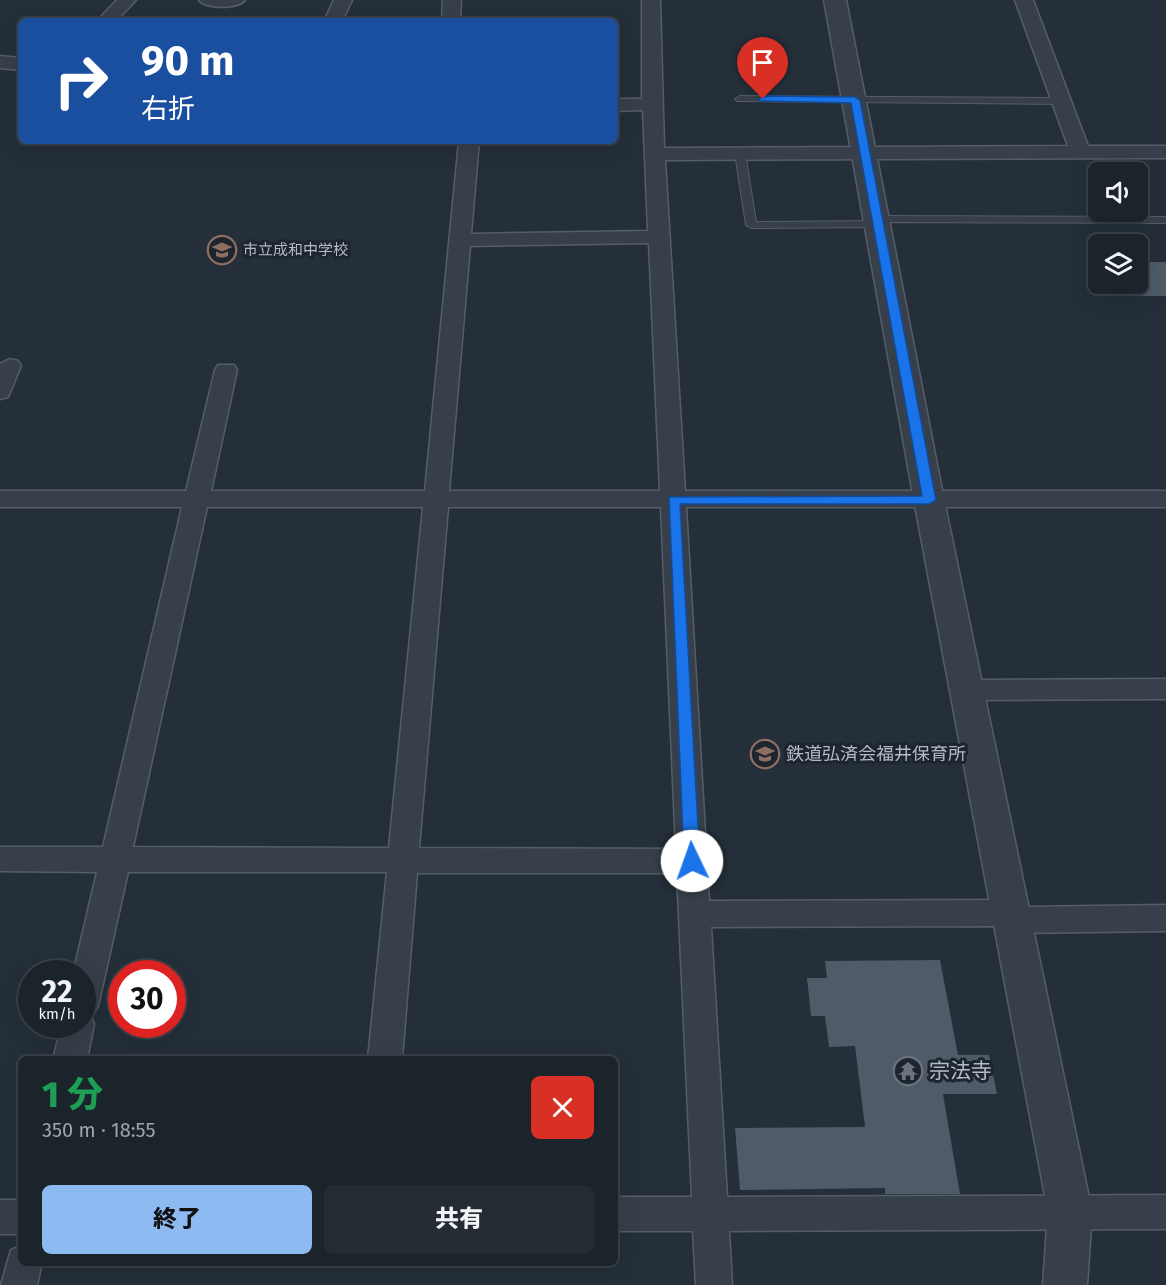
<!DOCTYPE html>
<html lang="ja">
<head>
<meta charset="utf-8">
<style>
  body { margin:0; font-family:"Fira Sans","Noto Sans JP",sans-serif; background:#242b33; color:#f1f3f6; height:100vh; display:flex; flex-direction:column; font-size:22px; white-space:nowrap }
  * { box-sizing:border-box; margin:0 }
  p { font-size:20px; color:#a0a4a9 }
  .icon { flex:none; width:33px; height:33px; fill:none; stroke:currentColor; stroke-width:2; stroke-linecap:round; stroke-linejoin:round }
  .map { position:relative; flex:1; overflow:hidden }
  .side { position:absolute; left:18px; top:1056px; width:600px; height:210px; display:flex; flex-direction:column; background:#1b232b; border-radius:9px; box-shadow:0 6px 24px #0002,0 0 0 2px #394047 }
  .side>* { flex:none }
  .guide { position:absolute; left:18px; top:18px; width:600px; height:126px; border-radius:9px; box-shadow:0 6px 24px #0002,0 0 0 2px #394047; background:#1a4fa0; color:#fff; overflow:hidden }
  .fabs { position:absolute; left:1088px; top:162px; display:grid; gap:12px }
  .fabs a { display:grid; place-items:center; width:60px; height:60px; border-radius:9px; background:#1b232b; box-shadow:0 6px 24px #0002,0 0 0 2px #394047; font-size:30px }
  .speed { position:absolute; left:18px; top:960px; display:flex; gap:12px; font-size:30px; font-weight:700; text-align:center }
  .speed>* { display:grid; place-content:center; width:78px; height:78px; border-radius:50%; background:#1b232b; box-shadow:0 6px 24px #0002,0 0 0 2px #394047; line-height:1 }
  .speed small { font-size:15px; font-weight:400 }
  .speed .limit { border:9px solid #d22; background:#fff; color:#111 }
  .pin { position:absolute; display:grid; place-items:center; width:51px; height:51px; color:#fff; margin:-62px -26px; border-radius:50% 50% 50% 0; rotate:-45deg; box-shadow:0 0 6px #0007 }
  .pin .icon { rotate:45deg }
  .me { position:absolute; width:66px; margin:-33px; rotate:357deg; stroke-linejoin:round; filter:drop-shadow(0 0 4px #0008) }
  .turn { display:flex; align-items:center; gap:21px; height:126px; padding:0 24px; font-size:27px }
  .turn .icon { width:78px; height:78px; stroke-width:2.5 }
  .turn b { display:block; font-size:42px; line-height:51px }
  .round { display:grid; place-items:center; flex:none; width:63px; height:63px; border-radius:9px; background:#242b33 }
  .head { display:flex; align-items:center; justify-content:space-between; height:102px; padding:0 24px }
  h1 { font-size:36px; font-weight:800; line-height:45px; color:#1e9e55 }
  .button { display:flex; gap:12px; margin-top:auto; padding:12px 24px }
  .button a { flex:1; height:69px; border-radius:9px; background:#8dbbf1; color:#111; font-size:24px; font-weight:800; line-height:69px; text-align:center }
  .button a+a { background:#242b33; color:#f1f3f6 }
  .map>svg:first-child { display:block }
</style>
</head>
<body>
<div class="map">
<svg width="1166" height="1285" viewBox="0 0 1166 1285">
  <rect width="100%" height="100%" fill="#242f39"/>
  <g fill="#4f5b68">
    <rect x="1137" y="262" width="29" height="34"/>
    <polygon points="940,960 958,1055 989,1055 997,1094 943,1094 960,1194 885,1194 885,1188 740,1190 735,1128 865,1127 855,1046 829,1047 825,1016 811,1016 807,978 827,978 825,961"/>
  </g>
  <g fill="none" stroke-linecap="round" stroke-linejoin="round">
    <g stroke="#555e68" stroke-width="2">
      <g id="service">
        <polygon points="740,96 1061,98 1066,101 1061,104 737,101 735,99"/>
        <polygon points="740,150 745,153 756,222 874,221 874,217 878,216 1166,217 1166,223 883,222 883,226 879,227 751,228 746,225 735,153"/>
      </g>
    </g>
    <g stroke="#555e68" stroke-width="3">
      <g id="minor">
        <polygon points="117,0 136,0 116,21 97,21"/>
        <path d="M199 0H245C238 9 206 9 199 0Z"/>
        <polygon points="334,0 352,0 342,21 324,21"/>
        <polygon points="443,0 461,0 460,21 442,21"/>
        <path d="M642 0H660L664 148 1068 146 1015 0H1033L1088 146H1166V158L665 160 685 491H1166V507H686L709 901 1013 900 1025 907 1166 905V931L1014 933 1001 926 711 927 727 1197 1166 1195V1229L729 1231 732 1285H696L693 1231H615V1197H692L677 873H417L402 1059H368L387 872H128L98 1006 91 1017 94 1024 87 1059H53L62 1024H82V974H73L97 872 0 871V847H103L182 507H0V491H186L215 370 218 365H234L237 370 211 491H425L459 141H479L471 234 648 231 643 110 615 111V99H642ZM649 243 660 491H449L470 246ZM207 507H423L389 848 133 847ZM448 507H661L676 849 419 848Z"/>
        <polygon points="0,56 21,58 21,70 0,68"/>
        <polygon points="10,359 18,361 21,366 8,397 0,399 0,364"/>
        <polygon points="1166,679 1166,699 968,700 958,697 954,690 958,683 968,680"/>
        <rect x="0" y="1200" width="21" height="34"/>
        <polygon points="21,1246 21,1263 42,1263 37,1285 1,1285 11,1250"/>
      </g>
    </g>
    <g stroke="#555e68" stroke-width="3">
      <polygon id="tertiary" points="824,0 846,0 944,500 1092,1212 1087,1285 1043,1285 1048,1212 914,500"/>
    </g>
    <use href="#service" fill="#37404a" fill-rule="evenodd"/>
    <use href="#minor" fill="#37404a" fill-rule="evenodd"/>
    <use href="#tertiary" fill="#37404a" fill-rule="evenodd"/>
  </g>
  <polygon fill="#1a73e8" stroke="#114b97" stroke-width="1.5" points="763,96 855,97 860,100 936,500 929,504 680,504 700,861 692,868 684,861 669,497 922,496 851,103 760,101 759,99"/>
  <defs>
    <g id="school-ring" transform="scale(1.5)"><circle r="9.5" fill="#1d252f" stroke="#8d6e63" stroke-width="1.5"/><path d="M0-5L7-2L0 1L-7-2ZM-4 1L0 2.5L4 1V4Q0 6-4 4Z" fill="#8d6e63"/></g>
    <g id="temple-ring" transform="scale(1.5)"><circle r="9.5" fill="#1d252f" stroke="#6b7280" stroke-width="1.5"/><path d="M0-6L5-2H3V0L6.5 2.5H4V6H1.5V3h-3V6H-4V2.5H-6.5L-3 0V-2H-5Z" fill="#6b7280"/></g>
  </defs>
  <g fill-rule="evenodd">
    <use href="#school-ring" x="222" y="250"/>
    <use href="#school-ring" x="765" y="754"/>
    <use href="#temple-ring" x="908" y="1071"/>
  </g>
  <g text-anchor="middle" stroke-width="6" stroke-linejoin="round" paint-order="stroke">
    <g font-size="15" fill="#b3bbc6" stroke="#1d252f" text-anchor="start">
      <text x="243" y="255">市立成和中学校</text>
    </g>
    <g font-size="18" fill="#b3bbc6" stroke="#1d252f" text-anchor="start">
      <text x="786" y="760">鉄道弘済会福井保育所</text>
    </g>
    <g font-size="21" fill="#b3bbc6" stroke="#1d252f" text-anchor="start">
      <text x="929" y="1078">宗法寺</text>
    </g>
  </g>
</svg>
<div class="fabs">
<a><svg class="icon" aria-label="sound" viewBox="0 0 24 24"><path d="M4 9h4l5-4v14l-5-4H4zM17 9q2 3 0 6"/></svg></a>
<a><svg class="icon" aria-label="layers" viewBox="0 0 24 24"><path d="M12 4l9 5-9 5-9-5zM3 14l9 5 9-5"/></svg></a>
</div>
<div class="speed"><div>22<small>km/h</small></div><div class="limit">30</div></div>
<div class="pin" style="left:763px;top:99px;background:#d93025"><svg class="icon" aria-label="arrive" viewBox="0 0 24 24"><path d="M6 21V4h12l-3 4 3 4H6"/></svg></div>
<svg class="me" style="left:692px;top:861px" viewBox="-20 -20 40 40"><circle r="19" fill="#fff"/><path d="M0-13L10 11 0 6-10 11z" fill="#1a73e8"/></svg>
<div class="guide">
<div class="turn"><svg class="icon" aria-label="right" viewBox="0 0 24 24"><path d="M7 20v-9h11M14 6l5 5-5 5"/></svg><div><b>90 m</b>右折</div></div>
</div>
<section class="side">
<div class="head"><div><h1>1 分</h1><p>350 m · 18:55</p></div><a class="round" style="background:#d93025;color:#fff"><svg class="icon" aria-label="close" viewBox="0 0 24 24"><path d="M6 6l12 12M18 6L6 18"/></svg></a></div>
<div class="button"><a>終了</a><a>共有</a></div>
</section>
</div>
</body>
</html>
